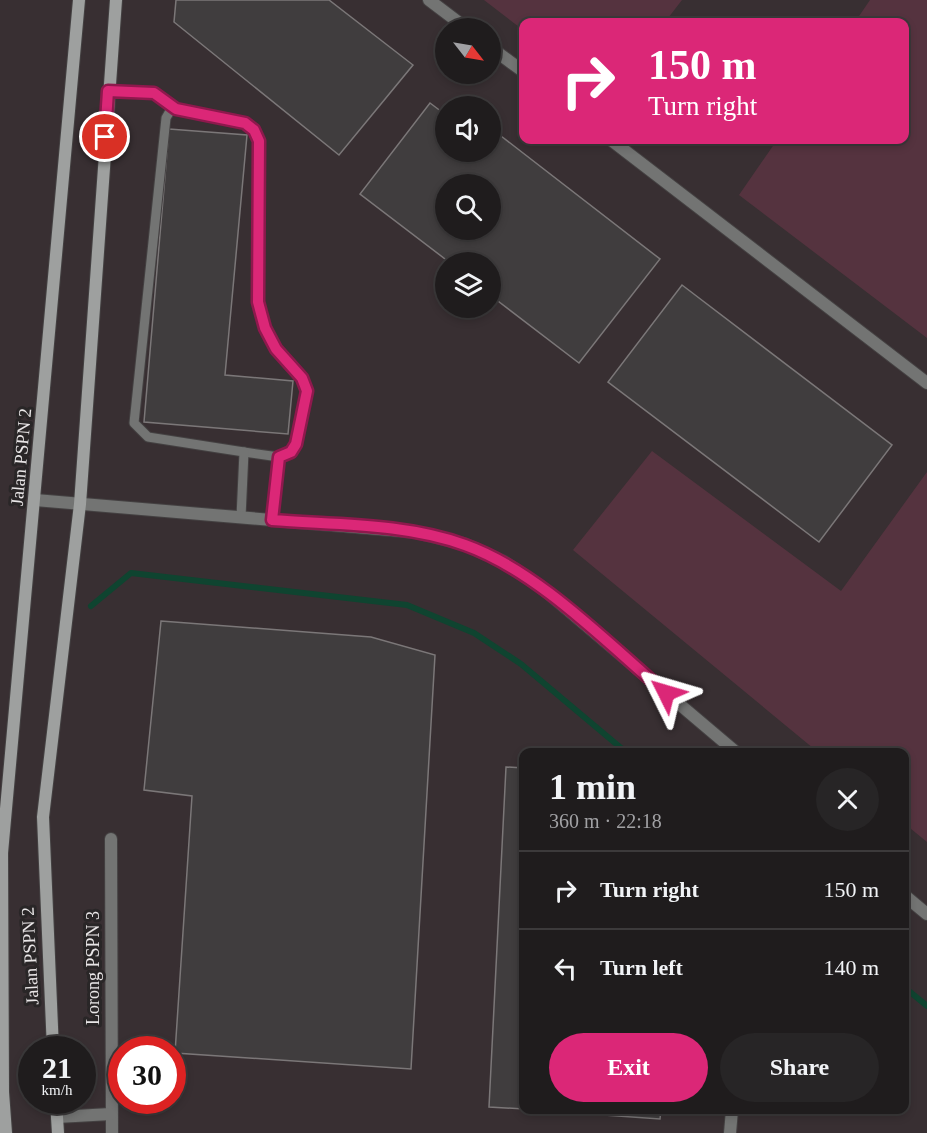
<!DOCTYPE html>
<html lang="en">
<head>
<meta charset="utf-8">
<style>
  body { margin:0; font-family:"Times New Roman",serif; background:#272526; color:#f1f3f6; height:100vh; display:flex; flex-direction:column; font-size:22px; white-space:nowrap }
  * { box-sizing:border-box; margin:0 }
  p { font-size:20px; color:#a1a1a4 }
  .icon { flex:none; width:33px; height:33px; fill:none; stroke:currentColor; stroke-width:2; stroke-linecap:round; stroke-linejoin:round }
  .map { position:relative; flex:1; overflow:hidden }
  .details { position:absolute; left:519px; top:748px; width:390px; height:366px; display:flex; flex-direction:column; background:#1f1c1d; border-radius:12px; box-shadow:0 3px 9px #0003,0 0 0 2px #3c3a3b }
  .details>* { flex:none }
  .banner { position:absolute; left:519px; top:18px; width:390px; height:126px; border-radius:12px; box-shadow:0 3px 9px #0003,0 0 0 2px #3c3a3b; background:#db2777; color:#fff; overflow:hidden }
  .needle { width:39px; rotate:121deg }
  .fabs { position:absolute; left:435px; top:18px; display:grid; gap:12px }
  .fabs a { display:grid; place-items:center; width:66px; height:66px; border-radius:50%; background:#1f1c1d; box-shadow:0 3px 9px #0003,0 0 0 2px #3c3a3b; font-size:30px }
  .speed { position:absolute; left:18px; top:1036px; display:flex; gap:12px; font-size:30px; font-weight:700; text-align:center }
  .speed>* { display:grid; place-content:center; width:78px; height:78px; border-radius:50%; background:#1f1c1d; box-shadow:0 3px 9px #0003,0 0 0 2px #3c3a3b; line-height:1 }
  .speed small { font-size:15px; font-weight:400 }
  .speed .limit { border:9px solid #d22; background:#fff; color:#111 }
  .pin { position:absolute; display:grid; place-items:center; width:51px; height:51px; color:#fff; margin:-26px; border:3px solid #fff; border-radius:50%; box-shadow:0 2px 6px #0007 }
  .me { position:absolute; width:66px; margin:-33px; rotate:310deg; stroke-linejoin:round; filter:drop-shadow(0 0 4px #0008) }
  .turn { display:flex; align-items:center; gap:21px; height:126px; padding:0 30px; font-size:27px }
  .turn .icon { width:78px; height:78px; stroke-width:2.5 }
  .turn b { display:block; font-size:42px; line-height:51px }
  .round { display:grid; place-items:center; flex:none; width:63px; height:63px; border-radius:32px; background:#272526 }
  .head { display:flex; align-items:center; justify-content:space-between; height:102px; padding:0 30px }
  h1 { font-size:36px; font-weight:600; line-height:45px }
  .cta { display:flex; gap:12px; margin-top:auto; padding:12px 30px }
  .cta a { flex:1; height:69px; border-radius:36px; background:#db2777; color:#fff; font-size:24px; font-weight:600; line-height:69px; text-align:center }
  .cta a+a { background:#272526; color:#f1f3f6 }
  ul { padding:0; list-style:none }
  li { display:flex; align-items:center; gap:18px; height:78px; padding:0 30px; border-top:2px solid #3c3a3b }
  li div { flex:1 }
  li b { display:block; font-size:22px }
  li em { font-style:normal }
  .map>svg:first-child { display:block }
</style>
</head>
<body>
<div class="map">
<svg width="927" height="1133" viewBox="0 0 927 1133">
  <rect width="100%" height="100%" fill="#292627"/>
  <path fill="#382f32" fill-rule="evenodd" d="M0 0H927V1133H0ZM524 22H904V140H524ZM446 28H490V74H446ZM446 106H490V152H446ZM446 184H490V230H446ZM446 262H490V308H446ZM524 753H904V1110H524ZM32 1050H82V1101H32ZM122 1050H172V1101H122Z"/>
  <g fill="#55333f">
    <polygon points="484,0 682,0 665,22 524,22 523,30"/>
    <polygon points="870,0 927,0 927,338 739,195 777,140 904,140 904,22 855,22"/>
    <polygon points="652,451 841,591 927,472 927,842 905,824 904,753 819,753 573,550"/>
  </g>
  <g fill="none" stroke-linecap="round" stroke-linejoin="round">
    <g stroke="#0f4430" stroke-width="6">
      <polyline points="91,606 131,573 407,605 474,633 521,664 627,753"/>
      <polyline points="904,987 927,1006"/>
    </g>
  </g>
  <g fill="#403d3e" stroke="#7b7778" stroke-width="1.5" fill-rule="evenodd">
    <polygon points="176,0 329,0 413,65 339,155 174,22"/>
    <path d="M430 103 446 115V152H490L501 136 660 259 579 363 490 295V262H449L360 194ZM446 184H490V230H446Z"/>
    <polygon points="169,129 247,135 225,375 293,381 288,434 144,422"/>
    <polygon points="682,285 892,445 819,542 608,382"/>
    <polygon points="161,621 371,637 435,655 411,1069 175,1053 192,796 144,790"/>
    <polygon points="506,767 524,768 524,1109 489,1107"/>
    <polygon points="532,1110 661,1110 660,1119"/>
  </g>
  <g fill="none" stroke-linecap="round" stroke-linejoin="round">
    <g stroke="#444142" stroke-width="11">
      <g id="lane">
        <polyline points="108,91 154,93 176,109"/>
        <polyline points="244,452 279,457"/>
        <polyline points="241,517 244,452 148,437 134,423 166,118 170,111 176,109 245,123 254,130 259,141 258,302 265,329 276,349 302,378 307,391 296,444 291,452 279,457 272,520"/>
      </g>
    </g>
    <g stroke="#444142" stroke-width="14">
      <g id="street">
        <polyline points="429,0 466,28"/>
        <polyline points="490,47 524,72"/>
        <polyline points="611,140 927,383"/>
        <polyline points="35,500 415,532 464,544 504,562 541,587 737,753"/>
        <polyline points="111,839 112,1133"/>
        <polyline points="904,895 927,914"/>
        <polyline points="57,1117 111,1114"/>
        <polyline points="730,1133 732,1110"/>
      </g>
    </g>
    <g stroke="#444142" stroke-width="14">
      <g id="secondary">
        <polyline points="53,1050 43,817 80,504 116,0"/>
        <polyline points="56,1101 58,1133"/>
        <polyline points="6,1133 3,1092 2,853 79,0"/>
      </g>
    </g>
    <use href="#lane" stroke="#737473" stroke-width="9"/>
    <use href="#street" stroke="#737473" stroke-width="12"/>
    <use href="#secondary" stroke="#9ea09f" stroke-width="12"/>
  </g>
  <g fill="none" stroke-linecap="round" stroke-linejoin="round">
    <g stroke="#8e194d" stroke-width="15">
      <path id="route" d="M105 137 108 91 154 93 176 109 245 123 254 130 259 141 258 302 265 328 276 349 302 378 307 391 296 444 291 452 279 457 272 520C335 525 405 523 465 545 538 571 607 643 666 693"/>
    </g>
    <use href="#route" stroke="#db2777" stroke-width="10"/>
  </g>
  <g text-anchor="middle" stroke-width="6" stroke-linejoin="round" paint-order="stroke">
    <g font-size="18" fill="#e9e6e7" stroke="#292627">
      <text transform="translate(21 457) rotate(-85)" y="6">Jalan PSPN 2</text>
      <text transform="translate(30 956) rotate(-93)" y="6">Jalan PSPN 2</text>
      <text transform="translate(93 968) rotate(-90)" y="6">Lorong PSPN 3</text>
    </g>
  </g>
</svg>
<div class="fabs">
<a><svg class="needle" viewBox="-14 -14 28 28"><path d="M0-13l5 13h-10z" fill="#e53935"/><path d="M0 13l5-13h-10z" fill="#a1a1a4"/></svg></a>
<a><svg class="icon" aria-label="sound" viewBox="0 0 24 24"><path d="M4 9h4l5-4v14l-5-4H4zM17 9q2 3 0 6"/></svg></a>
<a><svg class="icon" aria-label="search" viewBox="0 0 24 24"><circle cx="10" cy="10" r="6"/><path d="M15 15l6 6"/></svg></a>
<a><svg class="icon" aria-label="layers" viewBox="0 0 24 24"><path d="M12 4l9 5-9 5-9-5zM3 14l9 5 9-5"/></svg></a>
</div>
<div class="speed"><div>21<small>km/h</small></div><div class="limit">30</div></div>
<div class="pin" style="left:105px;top:137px;background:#d93025"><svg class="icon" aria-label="arrive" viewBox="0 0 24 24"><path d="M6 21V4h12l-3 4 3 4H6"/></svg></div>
<svg class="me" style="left:666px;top:693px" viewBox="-20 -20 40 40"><path d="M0-17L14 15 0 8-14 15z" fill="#db2777" stroke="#fff" stroke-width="4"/></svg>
<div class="banner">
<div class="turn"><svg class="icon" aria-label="right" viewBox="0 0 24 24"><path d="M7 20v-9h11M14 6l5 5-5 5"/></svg><div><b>150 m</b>Turn right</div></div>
</div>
<section class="details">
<div class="head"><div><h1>1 min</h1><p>360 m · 22:18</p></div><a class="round"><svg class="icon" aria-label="close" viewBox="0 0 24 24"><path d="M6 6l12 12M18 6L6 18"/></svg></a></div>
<ul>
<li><svg class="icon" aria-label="right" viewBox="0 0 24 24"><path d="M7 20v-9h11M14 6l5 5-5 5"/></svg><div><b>Turn right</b></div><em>150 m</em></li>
<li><svg class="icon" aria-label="left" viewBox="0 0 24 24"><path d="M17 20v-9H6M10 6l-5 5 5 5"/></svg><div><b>Turn left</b></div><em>140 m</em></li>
</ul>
<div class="cta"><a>Exit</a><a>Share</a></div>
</section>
</div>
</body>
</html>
